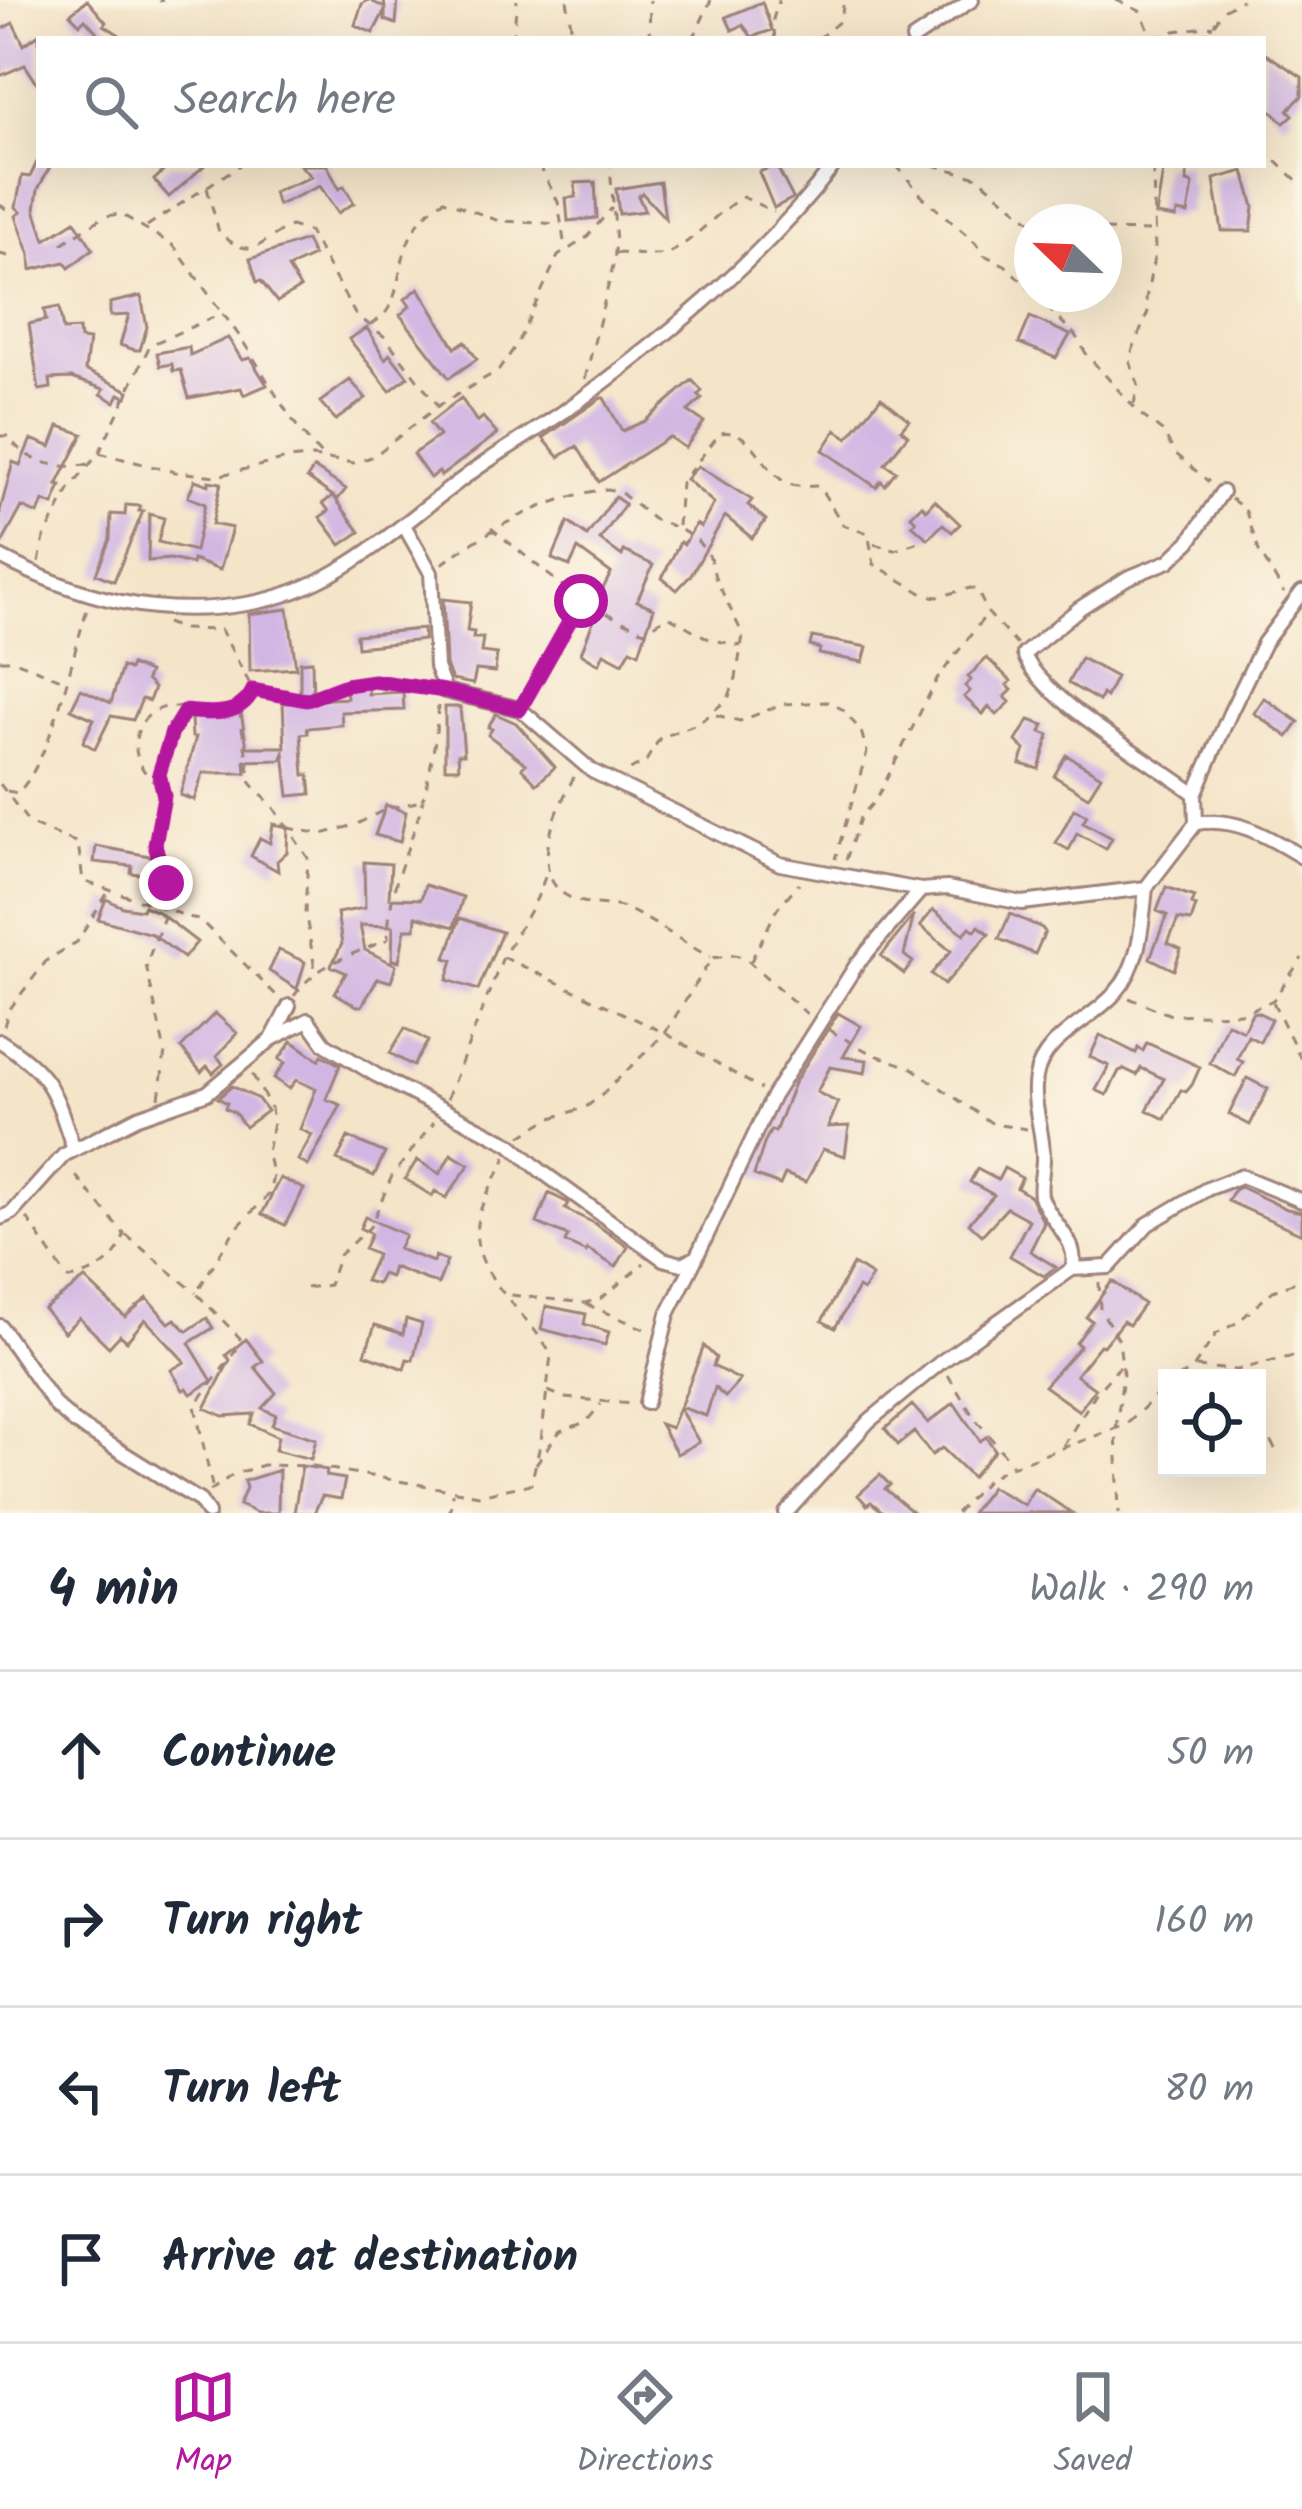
<!DOCTYPE html>
<meta charset="utf-8">
<style>
body{margin:0;font-family:Kalam,sans-serif;background:#f2f2f3;color:#1f2937}
.controls{position:absolute;right:36px;bottom:36px;display:grid;overflow:hidden;border-radius:0px;box-shadow:0 12px 48px #0002}
.controls button{width:108px;height:108px;display:grid;place-items:center;padding:0;border:0;border-bottom:3px solid #e0e1e3;background:#fff;color:#1f2937;font:60px sans-serif}
.compass{position:absolute;left:1014px;top:204px;width:108px;height:108px;border-radius:50%;background:#fff;box-shadow:0 12px 48px #0002;rotate:293deg}
.stop{position:absolute;width:36px;height:36px;margin:-27px;border:9px solid #b5179e;border-radius:50%;background:#fff}
.stop.end{background:#b5179e;border-color:#fff;box-shadow:0 3px 12px #0008}
.list{margin:0;padding:0;list-style:none}
h2{display:flex;justify-content:space-between;align-items:center;height:156px;margin:0;padding:0 48px;font-size:51px}
h2 small{font-size:39px;font-weight:400;color:#747a83}
.list li{display:grid;grid-template-columns:78px 1fr auto;gap:36px;align-items:center;box-sizing:border-box;height:168px;padding:0 48px;border-top:3px solid #e0e1e3}
.list b{display:block;font-size:45px;white-space:nowrap}
.list em{font-size:39px;font-style:normal;color:#747a83}
.icon{flex:none;width:66px;height:66px;fill:none;stroke:currentColor;stroke-width:2;stroke-linecap:round;stroke-linejoin:round}
.map{position:relative;flex:none;width:1302px;height:1513px;overflow:hidden}
.search{position:absolute;background:#fff;box-shadow:0 12px 48px #0002;left:36px;right:36px;top:36px;height:132px;display:flex;align-items:center;gap:30px;box-sizing:border-box;padding:0 42px;border-radius:0px;color:#747a83;font-size:45px}
.sheet{height:828px;background:#fff}
nav{display:flex;justify-content:space-around;align-items:center;box-sizing:border-box;height:168px;border-top:3px solid #e0e1e3;background:#fff;font-size:33px;color:#747a83}
nav a{display:grid;justify-items:center;gap:6px}
nav .on{color:#b5179e}
.map>svg:first-child{display:block}
.building{fill:#d1b6e3}
.lines{fill:none;stroke-linecap:round;stroke-linejoin:round}
.minor-casing{stroke:#9f827a;stroke-width:18}
.path{stroke:#9f827a;stroke-width:3;stroke-dasharray:9 9;stroke-linecap:butt}
.minor{stroke:#fff;stroke-width:12}
.route{stroke:#b5179e;stroke-width:15}
</style>
<div class="map">
<svg width="1302" height="1513" viewBox="0 0 1302 1513">
<rect width="100%" height="100%" fill="#fcf5e5"/>
<filter id="ink" filterUnits="userSpaceOnUse"><feTurbulence type="fractalNoise" baseFrequency=".00833" numOctaves="2"/><feDisplacementMap in="SourceGraphic" scale="24" xChannelSelector="R" yChannelSelector="G"/><feConvolveMatrix kernelMatrix="1 2 1 2 8 2 1 2 1" color-interpolation-filters="sRGB"/></filter>
<filter id="wash" filterUnits="userSpaceOnUse"><feTurbulence type="fractalNoise" baseFrequency=".004" numOctaves="4" result="noise"/><feDisplacementMap in="SourceGraphic" scale="48" xChannelSelector="R" yChannelSelector="G"/><feGaussianBlur stdDeviation="2.7" result="paint"/><feColorMatrix in="noise" values="0 0 0 0 0 0 0 0 0 0 0 0 0 0 0 0 0 1.4 0 .05"/><feComposite in="paint" operator="in"/></filter>
<g filter="url(#wash)">
<rect width="100%" height="100%" fill="#f4e4c8"/>
<g id="blocks">
<path class="building" d="M87,0l19,22 -2,3 22,14h-23l-18,-20 -5,5 -10,-10z
M369,0l16,8 -1,-8h14l-2,24 -11,-4v-10l-12,23 -18,-8 7,-21z
M762,2l10,28 -20,7 -9,-12 -11,5 -6,-13z
M13,23l11,22 15,-11v52l-14,-21 -25,11v-46z
M1263,52l39,25v19l-14,14 5,5 -9,8 -21,-21z
M39,158v7h12l-13,24 -3,20 10,31 30,-19 18,28 -24,19 -4,-6 -34,8 -1,-15 -14,-39 5,-4 -5,-5 6,-31 8,1z
M170,165h35l-36,32 -15,-17z
M300,165h27l12,24 5,-3 10,17 -16,10 -18,-27 -42,19 -5,-13 39,-15z
M776,165l17,33 -19,10 -15,-36z
M1164,165h23v17l6,2 -5,30 -11,-2 -1,6 -20,-3z
M1244,171l10,36 -3,24h-29l-8,-52z
M595,182l2,36 -29,3 -2,-23 10,-1 -1,-14z
M660,182l5,36 -23,-25 -4,3 7,15 -26,3 -3,-25z
M306,240l7,16 -25,12 12,20 -23,14 -16,-21 -4,1 -7,-23z
M419,288l36,60 10,-7 12,18 -28,19 -49,-63 10,-9 -5,-7z
M141,296l6,31 -7,23h-5l-15,-5 9,-30 -19,1v-13z
M59,307l4,23 16,-1 1,10 9,1 -4,30 44,21 -2,6 -8,-3 -4,8 -14,-8 3,-5 -32,-11 -22,1 1,9 -12,2 -10,-66 17,-4 -2,-10z
M1030,317l40,18 -14,23 -37,-15z
M367,328l18,31 5,-5 18,23 -18,14 -41,-52z
M228,338l14,22 8,-2 17,27 -23,10 -3,-7 -52,10 -8,-28 -8,1 -1,-7 -12,2 -3,-13 32,-6 1,8z
M350,380l16,18 -30,22 -16,-18z
M692,380l10,11 -4,4 4,4 -14,12 16,11 -19,26 -16,-11 -70,45 -22,-36 -18,11 -16,-19 58,-40h3l18,33 23,-10z
M881,397l28,23 -8,9 7,6 -23,29 11,7 -11,14 -4,-4 -5,6 -53,-37 13,-20 12,8z
M461,398l16,24 6,-5 14,17 -56,42 -2,-4 -9,6 -17,-24 26,-18 -10,-13z
M59,426l24,8 -26,51 4,1 -8,19 -10,-4 -5,13 -16,-7 -22,40v-36l13,-49 7,3 11,-26 20,8z
M698,466l54,34 -4,5 18,15 -14,18 -27,-22 -34,59 -14,15 -15,-12 18,-36 4,2 12,-20 5,3 13,-24 -28,-24z
M314,468l32,21 -8,10 -3,-1 25,34 -19,13 -21,-28 9,-6 -6,-8 10,-7 -26,-18z
M195,480l14,5v-4l12,2 -9,41 20,4 -12,42 -27,-10 -1,4 -22,-5 -22,2 1,-47 15,4 -6,24 37,9 10,-47 -17,-7z
M615,497l10,7 -25,36 22,16 2,-5 29,14 -16,36 17,7 -15,45 -8,-4 -8,14 -19,-10 -5,11 -18,-11 18,-47 -4,-2 16,-31 -33,-24 -8,17 -18,-7 16,-37 19,14z
M935,500l25,24 -8,8 -9,-8 -15,15 -16,-14 4,-4 -5,-5 11,-11 4,5z
M126,505l14,1 -1,5h4l-29,70 -18,-7 14,-35 1,-25 14,1z
M443,599l28,3 -4,29 7,1 -1,6h10l-2,14 16,2 -2,18 -19,-2 -3,14 -21,-4 -6,-15z
M288,609l8,59 -46,3 -1,-57z
M423,629l1,11 -67,7 -1,-12z
M812,637l55,10 -4,15 -44,-8 1,-5 -10,-3z
M987,658l24,23 -4,4 5,5 -7,7 5,5 -13,13 -8,-8 -6,7 -19,-17 6,-6 -5,-5 6,-6 -3,-3z
M1081,658l35,19 -10,20 -4,-3 -3,7 -31,-18z
M312,661l1,39 34,-2 -1,-10 22,-2v8l35,-2 1,18 -63,2 1,13 -35,3 1,5 -7,1 3,41h5l2,19 -22,2 -5,-43 -3,7 -36,1 1,12h-43l-9,27 -14,-5 16,-58h-4l-1,-19 50,-5 6,34h38l-2,-44 17,-1v-40z
M131,665l18,7 -3,8 8,8 -5,13 -7,-2 -9,21 -22,-4 -16,33 -12,-7 11,-23 -23,-10 10,-20 30,14 11,-36 7,3z
M1264,698l35,24 -11,15 -34,-24z
M445,707h15l4,47h-6l1,14h-14z
M496,714l20,9 39,44 -18,17 -15,-16 4,-4 -38,-29 4,-6 -4,-2z
M1029,720l15,5 -3,7 8,3 -10,34 -19,-5 5,-14 -9,-9z
M1066,755l35,21 -13,21 -34,-21z
M386,805l20,7 -6,30 -25,-7z
M1074,809l13,6 -4,7 29,16 -6,11 -29,-16 -8,17 -13,-7z
M273,824l15,3 -1,25 -10,9 1,10 -27,-15 9,-18 10,5z
M96,846l59,11 -2,12 -5,-1 -1,7 -16,-2 1,-7 -38,-4z
M364,862l27,2 -2,34 32,1 4,-14 38,12 -9,30 -38,-11 -1,13h-10l-6,32 -7,-1 1,-34 -33,-1 5,25 31,15 -5,17 -13,-4 -16,28h-5l-22,-13 11,-20 -15,-7 11,-22 -5,-31 28,-5z
M1166,887l28,10 -3,7 5,2 -5,15 -13,-2 -10,24 13,6 -7,21 -24,-12 17,-43 -10,-4z
M106,899l17,8 19,3 2,-4 14,6 39,30 -13,16 -32,-24 -54,-15z
M933,910l31,24 6,-7 5,4 4,-5 10,8 -45,51 -13,-11 20,-23 -31,-25z
M1010,914l32,14 3,4 -10,22 -36,-15z
M914,915l-10,40 9,7 -9,12 -23,-18z
M460,918l42,14 -24,58 -31,-10 6,-20 -7,-2z
M279,950l26,12 -8,27 -28,-18z
M1257,1012l14,7 -11,23 -12,-6 -11,23 6,3 -8,15 -25,-14 17,-40 16,8 9,-18z
M215,1013l22,20 -20,23 6,8 -10,9 -6,-7 -6,6 -20,-24z
M838,1013l23,13 -18,31 24,3 -2,13 -35,-6 -13,25 21,11 -10,24 21,-1 -4,30 -22,-7 -17,33 -21,-8 -5,11 -26,-10 11,-34 6,-11 4,2 19,-49z
M405,1028l23,13 -15,25 -23,-13z
M1100,1035l36,18 2,-5 5,3 4,-8 53,24 -8,18 -6,7 -5,-2 -16,29 -18,-9 17,-31 -23,-11 -4,7 -13,-6 -5,2 -12,24 -11,-5 13,-24 -19,-9z
M292,1041l27,19 3,-5 18,10 -14,34 15,6 -33,61 -10,-6 14,-25 -12,-6 16,-40 -20,-9 -7,9 -15,-11 11,-15 -6,-4z
M1247,1078l21,11 -18,36 -21,-11z
M232,1086l26,13 9,12 -22,16 -10,-14 -10,-5 2,-5 -9,-5z
M348,1137l37,16 -11,23 -37,-16z
M451,1154l18,11 -23,33 -11,-7 -3,5 -27,-17 12,-19 23,14z
M1004,1168l18,10 -5,10 13,8 14,27 -14,28 26,16 -12,9 -34,-20 19,-36 -22,-12 -25,27 -13,-12 25,-28 -24,-13 7,-13 21,11z
M280,1178l24,11 -19,36 -23,-11z
M1240,1187l47,22 15,3v22l-74,-33 6,-11z
M549,1193l19,10 -3,6 29,14 34,24 -12,20 -29,-18 -1,3 -21,-10 3,-6 -31,-13z
M365,1217l40,18 -7,14 35,13 2,-6 12,5 -9,23 -45,-17 -3,10 -8,-3 -5,10 -12,-3 12,-26 -13,-6 7,-15 -11,-6z
M853,1264l19,12 -9,15 -5,-3 -23,40 -13,-7z
M85,1279l40,38 22,-19 22,25 6,-4 12,12 20,-13 6,10 -24,15 23,38 -21,13 -4,-6 -4,2 -12,-20 14,-8 -40,-43 -18,22 -7,-6 -11,12 -30,-29 -15,14 -20,-23z
M1112,1281l32,23 -15,21 -6,-4 -20,25 -3,-1 -24,30 19,14 -16,22 -35,-25 36,-40 -4,-3 16,-22 -6,-4z
M546,1306l40,8 -2,10 25,8 -4,13 -64,-16z
M406,1319l16,5 -9,36 -6,-1 -3,10 -39,-15 10,-29 28,9z
M246,1339l17,22 -8,6 21,26 -14,15 14,7 -4,10 44,14 -5,20 -36,-9 3,-13 -28,-13 4,-10 -31,2 -18,-8 25,-48 -4,-5z
M704,1346l12,12 -3,8 27,14 -15,17 -10,-9 -9,28 -26,-9z
M954,1403l26,38 6,-4 9,13 -23,27 -30,-29 -10,7 -18,-23 -16,13 -13,-16 27,-24 16,18z
M679,1408l20,34 -22,12 -17,-30 11,4z
M302,1466l25,4 -1,6 19,3 -4,20 -19,-3 -8,17h-20z
M279,1470l-1,43h-21l-18,-8 7,-17 -2,-7z
M880,1475l10,10 -5,4 29,24h-30l-13,-11 -4,3 -9,-10z
M991,1487l33,18 10,-17 38,25h-101z"/>
</g>
</g>
<g filter="url(#ink)">
<use href="#blocks" fill-opacity="0" stroke="#9f827a" stroke-width="3"/>
<g class="lines">
<g class="minor-casing">
<path id="minor" d="M913,39l59,-39
M405,527l26,46 5,94 9,24 75,18 72,62 188,93 141,26 26,-2 75,15 124,-15 50,-65c40,-7 72,14 106,34
M0,557c79,41 157,62 246,47 91,-14 149,-76 219,-127 39,-29 83,-52 122,-82 89,-66 179,-141 247,-230
M1195,794c-41,-32 -156,-96 -171,-140l56,-46 47,-30 42,-17 20,-19 33,-50
M1196,823l-1,-29 35,-81 34,-70 38,-51
M272,1039l17,-33
M0,1041c53,34 55,52 74,109
M0,1218l12,-5 52,-58 74,-38 69,-24 65,-54 36,-19 17,24 51,31 134,69 31,27 122,88 19,5 14,-6 77,-162 84,-132 64,-74
M1072,1269l37,-2 39,-43 59,-35 34,-13 61,25
M0,1326l55,79 19,17 126,79 8,12
M646,1403l22,-89 28,-56
M786,1513l83,-92 72,-59 131,-93c9,-28 -24,-48 -31,-73 -2,-11 2,-26 2,-37 1,-28 -12,-54 -7,-82 6,-39 57,-57 80,-85 25,-28 26,-70 30,-104"/>
</g>
<path class="path" d="M567,0l6,39
M1116,0l24,11 13,28
M159,1l4,-1
M513,39l4,-39
M649,39l1,-39
M693,39l18,-39
M775,39l-2,-20 6,-19
M818,39l23,-19 3,-20
M1157,39l18,-8 38,-5
M1203,39l22,-30 17,-9
M1263,149l39,36
M539,165l19,37 7,46
M896,165l27,32 53,46 8,12 21,10 27,26
M933,165l45,12 54,45
M207,188l12,44c35,33 42,7 72,-6l18,6 46,82 30,23 52,68
M0,205l6,4
M147,226l93,-61
M1104,230l46,1
M62,244l43,-28 16,-2 53,32 48,67
M616,253c16,0 34,4 49,1 19,-3 54,-45 78,-57l31,15
M0,254l8,2
M1034,294l41,41 12,20 53,59 22,17 13,22 34,29
M371,324c44,-21 11,-86 73,-124l55,21 62,3
M585,379l29,-117 2,-20 -6,-77
M1134,404l4,-20 -9,-25 19,-47 -2,-13 9,-46 -2,-84
M0,436h9c13,26 54,35 79,28
M99,453l76,19 42,4 70,-17 25,-2 42,6 20,-7 64,-50 61,-36 18,-26 41,-88 28,-18 26,-30
M1231,499l14,10 14,42 25,42
M678,526l3,-43 39,-50c35,-6 41,39 69,51 11,4 19,2 30,2l24,39 25,8 6,31 51,31 13,2 32,-9 7,2 11,23 29,32
M491,528l90,73 63,30 24,-15 41,23 32,7
M874,544l21,6 29,-10
M39,562l5,-24 25,-48 30,-37 51,-108 64,-28 9,-2 4,4c35,46 56,98 97,139
M442,564c49,-36 104,-67 166,-75l12,3 33,27 25,9 19,12 13,17 5,20 28,58 -7,43 -8,21 -29,24 -39,15 -14,23 -19,11
M166,623l17,6 38,1 32,60 53,10 40,-15 28,-4 57,8
M0,660h12l52,20
M525,698l55,-95
M239,709l12,74 23,25 34,50 -3,53 10,58
M716,715l24,6 43,-17 45,-2 14,7 19,22 6,21 -32,107
M574,777c-20,37 -53,111 9,125 16,4 32,1 46,8 28,13 54,33 81,47
M0,784l30,40 48,19 5,38 118,40 78,77
M159,784c-29,-15 -33,-61 0,-75 18,-7 54,7 74,2 11,-2 16,-10 19,-19
M7,791l11,2c36,-39 53,-135 70,-187
M288,828l34,6 33,-9 31,-16 35,-8
M846,860l14,-42 17,-20 60,-119 49,-64
M503,957l162,76 96,56
M751,961l26,-52 22,-26
M294,996c25,-35 58,-40 94,-57 1,-60 22,-86 35,-140 8,-31 14,-63 15,-95
M1129,998l42,17 73,-2 29,-13 29,-42
M1273,1002l29,59
M4,1026l5,-16 38,-50 30,-18 33,-53
M829,1030l41,23 42,15 81,56 34,5
M159,1098l6,-46 -19,-87 21,-56 -2,-26 -10,-38 9,-49 -5,-22 13,-42 13,-21
M447,1099l56,-142 34,-59 10,-26
M521,1136l25,-16 40,-13 16,-12 63,-62 47,-75 23,-3 10,3 62,56
M27,1218l41,61c23,-2 53,-21 56,-45l-53,-64
M126,1235l70,58
M1099,1282l1,27 19,31 4,35 -7,54 3,84
M306,1288l23,-3 10,-30 31,-28 22,-51 42,-54
M511,1295l74,8 17,-5 42,-35
M586,1304l63,27
M1196,1367l41,3 65,-16
M948,1375l25,41 39,48
M1179,1378l15,-11 22,-33 22,-12 35,-31 29,-12
M1257,1390l4,35 16,27
M548,1391l17,7 68,6
M1063,1446l33,-53 24,-27
M536,1464l24,-33 26,-9 15,-18
M212,1486l-17,-80 44,-60 1,-8 -44,-45 38,-62 35,-37 4,-18 -6,-24 6,-29 -2,-15 -20,-36
M210,1491l22,-16 31,-10 50,1 166,29 52,-11 10,-43 10,-86c-23,-45 -85,-81 -73,-137 6,-23 19,-40 28,-61
M447,1513l5,-9v-11
M956,1513l31,-33 17,-11 122,-44 41,-40"/>
<use href="#minor" class="minor"/>
</g>
</g>
<g class="lines" filter="url(#ink)">
<path class="route" d="M166,883l-11,-38 9,-49 -5,-22 13,-42 13,-21c26,3 56,6 68,-21l53,10 40,-15 28,-4 71,10 75,18 61,-108"/>
</g>
</svg>
<div class="controls">
<button><svg class="icon" aria-label="locate" viewBox="0 0 24 24"><circle cx="12" cy="12" r="6"/><path d="M12 2v4M12 18v4M2 12h4M18 12h4"/></svg></button>
</div>
<svg class="compass" viewBox="-18 -18 36 36"><path d="M0-13l5 13h-10z" fill="#e53935"/><path d="M0 13l5-13h-10z" fill="#747a83"/></svg>
<div class="stop" style="left:581px;top:601px"></div>
<div class="stop end" style="left:166px;top:883px"></div>
<div class="search"><svg class="icon" aria-label="search" viewBox="0 0 24 24"><circle cx="10" cy="10" r="6"/><path d="M15 15l6 6"/></svg>Search here</div>
</div>
<section class="sheet">
<h2>4 min<small>Walk · 290 m</small></h2>
<ul class="list">
<li><svg class="icon" aria-label="ahead" viewBox="0 0 24 24"><path d="M12 20V5M6 11l6-6 6 6"/></svg><div><b>Continue</b></div><em>50 m</em></li>
<li><svg class="icon" aria-label="right" viewBox="0 0 24 24"><path d="M7 20v-9h11M14 6l5 5-5 5"/></svg><div><b>Turn right</b></div><em>160 m</em></li>
<li><svg class="icon" aria-label="left" viewBox="0 0 24 24"><path d="M17 20v-9H6M10 6l-5 5 5 5"/></svg><div><b>Turn left</b></div><em>80 m</em></li>
<li><svg class="icon" aria-label="arrive" viewBox="0 0 24 24"><path d="M6 21V4h12l-3 4 3 4H6"/></svg><div><b>Arrive at destination</b></div></li>
</ul>
</section>
<nav>
<a class="on"><svg class="icon" aria-label="map" viewBox="0 0 24 24"><path d="M3 6l6-2 6 2 6-2v14l-6 2-6-2-6 2zM9 4v14M15 6v14"/></svg>Map</a>
<a><svg class="icon" aria-label="directions" viewBox="0 0 24 24"><path d="M12 3l9 9-9 9-9-9zM9 14v-3h6M13 9l2 2-2 2"/></svg>Directions</a>
<a><svg class="icon" aria-label="saved" viewBox="0 0 24 24"><path d="M7 4h10v16l-5-4-5 4z"/></svg>Saved</a>
</nav>
